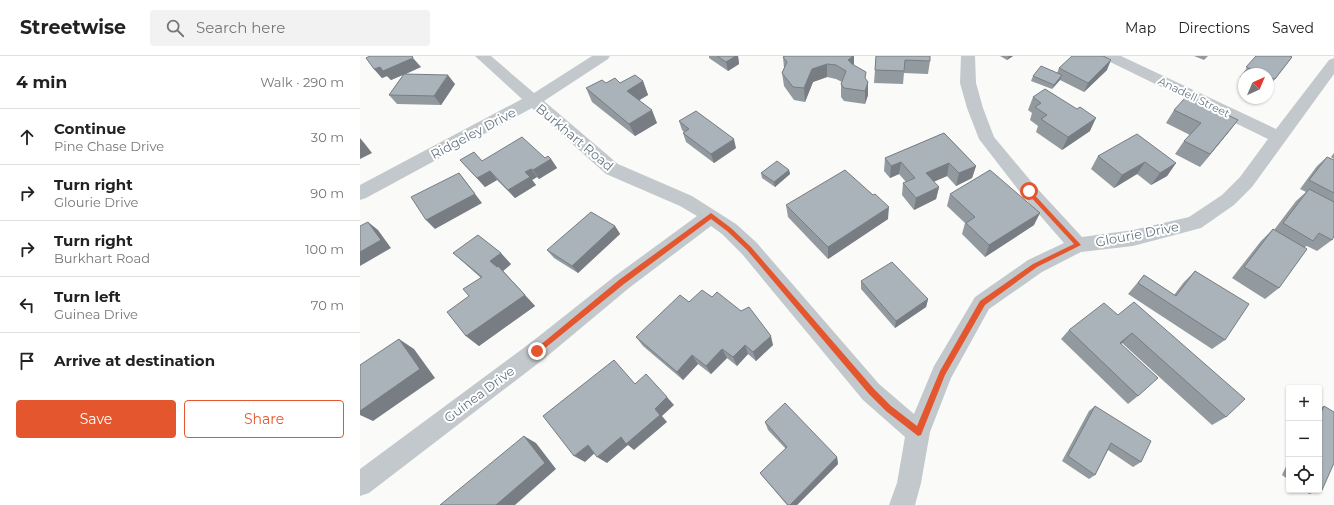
<!DOCTYPE html>
<meta charset="utf-8">
<style>
body{margin:0;font-family:Montserrat,sans-serif;background:#f2f2f2;color:#222}
.controls{position:absolute;right:12px;bottom:12px;display:grid;overflow:hidden;border-radius:4px;box-shadow:0 1px 3px #0004}
.controls button{width:36px;height:36px;display:grid;place-items:center;padding:0;border:0;border-bottom:1px solid #e0e0e0;background:#fff;color:#222;font:20px sans-serif}
.compass{position:absolute;left:878px;top:12px;width:36px;height:36px;border-radius:50%;background:#fff;box-shadow:0 1px 3px #0004;rotate:44deg}
.stop{position:absolute;width:12px;height:12px;margin:-9px;border:3px solid #e4572e;border-radius:50%;background:#fff}
.stop.end{background:#e4572e;border-color:#fff;box-shadow:0 1px 4px #0008}
.list{margin:0;padding:0;list-style:none}
h2{display:flex;justify-content:space-between;align-items:center;height:52px;margin:0;padding:0 16px;font-size:17px}
h2 small{font-size:13px;font-weight:400;color:#767676}
.list li{display:grid;grid-template-columns:26px 1fr auto;gap:12px;align-items:center;box-sizing:border-box;height:56px;padding:0 16px;border-top:1px solid #e0e0e0}
.list b{display:block;font-size:15px;white-space:nowrap}
.list p{margin:0;font-size:13px;white-space:nowrap;color:#767676}
.list em{font-size:13px;font-style:normal;color:#767676}
.actions{display:flex;gap:8px;padding:12px 16px}
.actions a{flex:1;padding:9px 0;border:1px solid #e4572e;border-radius:4px;text-align:center;font-size:14px;color:#e4572e}
.actions .main{background:#e4572e;color:#fff}
.icon{flex:none;width:22px;height:22px;fill:none;stroke:currentColor;stroke-width:2;stroke-linecap:round;stroke-linejoin:round}
.map{position:relative;flex:none;width:974px;height:449px;overflow:hidden}
header{display:flex;align-items:center;gap:24px;box-sizing:border-box;height:56px;padding:0 20px;background:#fff;border-bottom:1px solid #e0e0e0}
header strong{font-size:19px}
nav{display:flex;gap:22px;margin-inline-start:auto;font-size:14px}
.search{width:280px;height:36px;background:#f2f2f2;display:flex;align-items:center;gap:10px;box-sizing:border-box;padding:0 14px;border-radius:4px;color:#767676;font-size:15px}
main{display:flex}
aside{flex:1;background:#fff}
.map>svg:first-child{display:block}
.lines{fill:none;stroke-linecap:round;stroke-linejoin:round}
.minor{fill:#c3c8cc;fill-rule:evenodd}
.wall{fill:#929a9f}
.shaded-wall{fill:#777d82}
.building{fill:#aab3b9;stroke:#777d82}
.route{fill:#e4572e}
.labels{text-anchor:middle;dominant-baseline:central;stroke-width:4;stroke-linejoin:round;paint-order:stroke}
.far-street-label{font-size:11px;fill:#657683;stroke:#fff}
.street-label{font-size:13px;fill:#657683;stroke:#fff}
</style>
<header>
<strong>Streetwise</strong>
<div class="search"><svg class="icon" aria-label="search" viewBox="0 0 24 24"><circle cx="10" cy="10" r="6"/><path d="M15 15l6 6"/></svg>Search here</div>
<nav><a>Map</a><a>Directions</a><a>Saved</a></nav>
</header>
<main>
<aside>
<h2>4 min<small>Walk · 290 m</small></h2>
<ul class="list">
<li><svg class="icon" aria-label="ahead" viewBox="0 0 24 24"><path d="M12 20V5M6 11l6-6 6 6"/></svg><div><b>Continue</b><p>Pine Chase Drive</p></div><em>30 m</em></li>
<li><svg class="icon" aria-label="right" viewBox="0 0 24 24"><path d="M7 20v-9h11M14 6l5 5-5 5"/></svg><div><b>Turn right</b><p>Glourie Drive</p></div><em>90 m</em></li>
<li><svg class="icon" aria-label="right" viewBox="0 0 24 24"><path d="M7 20v-9h11M14 6l5 5-5 5"/></svg><div><b>Turn right</b><p>Burkhart Road</p></div><em>100 m</em></li>
<li><svg class="icon" aria-label="left" viewBox="0 0 24 24"><path d="M17 20v-9H6M10 6l-5 5 5 5"/></svg><div><b>Turn left</b><p>Guinea Drive</p></div><em>70 m</em></li>
<li><svg class="icon" aria-label="arrive" viewBox="0 0 24 24"><path d="M6 21V4h12l-3 4 3 4H6"/></svg><div><b>Arrive at destination</b></div></li>
</ul>
<div class="actions"><a class="main">Save</a><a>Share</a></div>
</aside>
<div class="map">
<svg width="974" height="449" viewBox="0 0 974 449">
<rect width="100%" height="100%" fill="#fafaf8"/>
<g class="lines">
<path class="minor" d="M115,0h16l43,37 58,-37h18l-2,3 -64,42 74,63 74,32 44,28 20,18 123,142 35,30 20,-48 41,-69 53,-37 36,-17 -41,-47 -44,-57 -12,-31 -7,-25 1,-27h14l1,27 7,25 11,29 41,49 47,51 51,-7 56,-13 33,-22 18,-18 28,-38 -164,-80 -2,-3h19l155,73 53,-69 5,-2v16l-82,113 -18,18 -33,23 -68,18 -52,6 -39,20 -53,37 -38,69 -21,54 -9,51 -6,22h-26l8,-22 8,-46 -42,-37 -121,-146 -20,-20 -11,-8 -82,62 -84,70 -176,135 -9,3v-27l169,-125 86,-68 82,-60 -17,-10 -74,-32 -74,-66 -166,90 -6,2v-15l162,-86z"/>
</g>
<path class="wall" d="M349,0h29l1,8 -11,7 -19,-13z
M425,0h69v10l14,16v13l-3,9 -21,-3 -3,-4v-13l1,-2 -6,-3 -9,-2 -14,5 -8,20 -11,-2 -10,-14 -2,-13 2,-5 -1,-11z
M516,0l54,5 -2,13 -24,-1 -1,11 -29,-1z
M640,0h13l-6,4z
M834,0h14l-4,4z
M896,0h36l-1,1h1l-24,31v-14h-24v5l-4,-2z
M61,11l-15,7 49,10 -14,21 -44,-1 -8,-9 14,-20 -12,5 -4,-4 -5,2 -8,-9z
M699,12l48,2 -23,22 -24,-12 -8,9 -21,-8 2,-5 24,-3z
M283,25l5,14 -9,5 18,23 -22,13 -43,-34 -6,-14 20,-5z
M673,41l57,34 -28,19 -26,-18 2,-6 -8,-6 2,-7 -4,-3z
M835,47l43,17 -38,47 -25,-13 9,-13 6,-6 -24,-12 8,-13z
M319,65l57,27 -22,15 -28,-21 -3,-9 1,-1 -2,-2z
M584,77l32,33 -4,12 -16,8 -9,-10 -14,6 6,5 -3,12 -22,11 -12,-15 1,-12 3,-1 -7,-8 -9,4 -6,-7 1,-13z
M974,97v6l-3,-2z
M738,100l78,7 -9,13 -16,9 -14,-11 -23,14 -23,-19z
M967,101l7,3v76l-2,4 -15,11 -10,-5 -2,1 -26,41 -14,11 -33,-21 29,-37 12,-12 1,1 22,-29 10,-9 -6,-3 17,-23z
M185,102l6,1 6,9 -18,11 -2,-2 -5,3 4,5 -21,13 -18,-18 -12,7 -25,-27 22,1z
M429,114l1,4 -15,13 -13,-9 -1,-5z
M590,138l84,31 -49,32 -23,-23 3,-11 -18,-17z
M513,139l15,24 -60,40 -40,-42 -2,-12z
M255,170l5,8 -42,39 -24,-15 -7,-8z
M93,197l58,11 -8,7 32,35 -56,40 -13,-10 3,-40 12,-18z
M835,215l30,69 -13,9 -84,-55 16,-19 30,20 10,-13z
M501,225l67,18 -2,8 -31,21 -34,-39z
M329,246l84,43 -17,16 -8,-7 -11,12 -10,-8 -16,16 -13,-10 -15,16 -40,-34 -7,-9z
M758,259l108,102 -14,8 -90,-82 -1,1 17,52 -10,8 -67,-65 8,-9z
M735,350l46,56 -8,5 -25,-17 -13,25 -6,4 -27,-18 27,-50z
M964,350l-2,84 -13,4 -5,-4h15v-82z
M405,366l72,35 1,7 -41,41h-10l-23,-27 -4,-5 26,-24 -18,-19z
M929,404v20l-7,-5z"/>
<path class="shaded-wall" d="M371,0h7l1,8 -11,7 -2,-9z
M493,0h1v13l-6,-9z
M649,0h4l-6,4z
M53,2l8,9 -30,13 -4,-4 -5,2 -8,-9 6,-2z
M751,4l-4,10 -23,22 4,-9z
M467,8v13l-14,5 -8,20 -1,-14 8,-19z
M88,19l7,9 -14,21 -7,-9z
M702,19l-2,5 -8,9 2,-4z
M283,25l5,14 -15,9 -6,-13z
M508,26v13l-3,9v-13z
M292,54l5,13 -22,13 -6,-12z
M736,62l-6,13 -28,19 6,-13z
M878,64l-10,13 -28,34 10,-13z
M0,82l5,6 7,9 -12,6z
M374,83l2,9 -22,15 -3,-9z
M191,103l6,9 -18,11 -6,-9z
M541,106l-2,12 -9,4 1,-12z
M785,106l-8,12 -23,14 8,-13z
M589,107l-2,13 -23,10 2,-13z
M816,107l-9,13 -16,9 9,-12z
M616,110l-4,12 -16,8 3,-13z
M171,113l6,8 -5,3 4,5 -21,13 -7,-8 17,-18z
M429,114l1,4 -15,13 -1,-5z
M130,115l7,9 -12,7 -8,-9z
M99,117l7,9 16,21 -47,26 -9,-9z
M579,131l-3,12 -22,11 2,-12z
M529,151l-1,12 -60,40v-12z
M680,157l-6,12 -49,32 4,-12z
M8,166l10,8 13,18 -31,18v-14z
M255,170l5,8 -42,39 -6,-7z
M141,197l10,11 -8,7 32,35 -56,40 -13,-10 24,-75z
M568,243l-2,8 -31,21 1,-7z
M772,277l-10,10 -12,9 10,-9z
M411,280l2,9 -17,16 -3,-9z
M39,283l15,10 21,29 -62,43 -13,-6v-4z
M385,289l3,9 -11,12 -4,-9z
M362,293l5,9 -16,16 -5,-8z
M332,299l6,9 -15,16 -6,-8z
M307,341l7,8 -12,11 5,6 -33,28 -6,-5 -21,18 -10,-6z
M164,380l12,7 20,26 -41,36h-19z
M228,389l9,6 -12,11 -11,-6z
M477,401l1,7 -41,41h-7z"/>
<path class="building" d="M10,0h42l1,2 -30,13 -3,-4 -6,2 -8,-11z
M357,0h19l-10,6z
M425,0h68l-5,4 4,4 14,8 -1,6 3,4 -3,9 -21,-3 -3,-4 5,-13 -10,-6 -9,-1 -15,5 -8,19 -11,-1 -11,-14 5,-11 -4,-5z
M516,0h54v5l-25,-1 -1,11 -29,-1z
M712,0h31l8,4 -23,23 -29,-15z
M896,0h34l2,1 -17,22 -7,-2v-3h-6l-16,-7z
M681,10l21,9 -8,10 -21,-9z
M44,18l44,1 -14,21 -45,-1z
M275,19l8,6 -16,10 25,19 -23,14 -43,-36 16,-8 4,3 9,-5 5,5z
M685,33l32,20 3,-2 16,11 -28,19 -27,-18 6,-4 -12,-8 6,-4 -8,-6z
M825,42l10,5 2,-3 41,20 -28,34 -26,-13 17,-18 -27,-13z
M336,55l38,28 -23,15 -28,-21 6,-4 -10,-8z
M584,77l32,33 -17,7 -10,-10 -23,10 13,14 -23,11 -13,-15 12,-5 -14,-16 -10,4 -6,-8z
M777,78l39,29 -16,10 -15,-11 -23,13 -24,-19z
M162,81l23,21 3,-2 3,3 -18,11 -2,-1 -6,3 5,5 -22,13 -18,-19 -13,7 -17,-18 14,-8 8,9z
M967,101l7,3v33l-25,-13z
M417,105l12,9 -15,12 -13,-9z
M485,114l28,25 2,-1 14,13 -61,40 -42,-42z
M630,114l50,43 -51,32 -23,-22 9,-6 -25,-23z
M99,117l16,21 -49,26 -15,-23z
M949,133l25,13v34l-2,4 -13,-7 -6,8 -30,-18z
M231,156l24,14 -43,40 -25,-16z
M8,166l13,18 -21,12v-26z
M913,173l34,20 -28,39 -35,-21z
M118,179l23,18 -11,8 7,6 1,-1 27,29 -59,41 -19,-24 22,-16 -6,-7 19,-12 -29,-24z
M532,206l36,37 -32,22 -35,-40z
M835,215l54,33 -24,36 -87,-57 6,-8 32,21z
M342,234l10,7 5,-5 24,19 8,-4 22,29 -18,16 -8,-7 -12,12 -11,-8 -16,17 -14,-11 -15,17 -41,-35 44,-42 9,7z
M774,246l111,97 -19,18 -94,-84 -12,10 38,35 -20,18 -69,-66 35,-27 14,12z
M39,283l21,30 -60,42v-46z
M254,304l21,24 11,-10 21,23 -12,12 5,6 -34,29 -5,-7 -24,20 -9,-12 -14,11 -31,-40z
M425,347l52,54 -47,48h-2l-28,-32 27,-26 -22,-25z
M735,350l56,35 -10,21 -30,-19 -16,32 -27,-19z
M964,350l10,6v51l-12,27 -3,-2v-71z
M164,380l21,27 -49,42h-56z"/>
<path class="route" d="M669,133l52,56 -44,22 -52,38 -40,70 -24,60 -3,1 -32,-25 -17,-17 -122,-144 -20,-19 -16,-12 -87,65 -85,69 -2,1 -4,-3 86,-71 92,-67 20,15 20,19 123,142 17,17 26,20 23,-55 40,-70 53,-37 41,-20 -47,-51 -1,-2z"/>
<g class="labels">
<g class="far-street-label">
<text transform="translate(834 41) rotate(26)">Anadell Street</text>
</g>
<g class="street-label">
<text transform="translate(113 77) rotate(-28)">Ridgeley Drive</text>
<text transform="translate(215 81) rotate(40)">Burkhart Road</text>
<text transform="translate(777 178) rotate(-11)">Glourie Drive</text>
<text transform="translate(119 338) rotate(-37)">Guinea Drive</text>
</g>
</g>
</svg>
<div class="controls">
<button>+</button>
<button>−</button>
<button><svg class="icon" aria-label="locate" viewBox="0 0 24 24"><circle cx="12" cy="12" r="6"/><path d="M12 2v4M12 18v4M2 12h4M18 12h4"/></svg></button>
</div>
<svg class="compass" viewBox="-18 -18 36 36"><path d="M0-13l5 13h-10z" fill="#e53935"/><path d="M0 13l5-13h-10z" fill="#767676"/></svg>
<div class="stop" style="left:669px;top:135px"></div>
<div class="stop end" style="left:177px;top:295px"></div>
</div>
</main>
